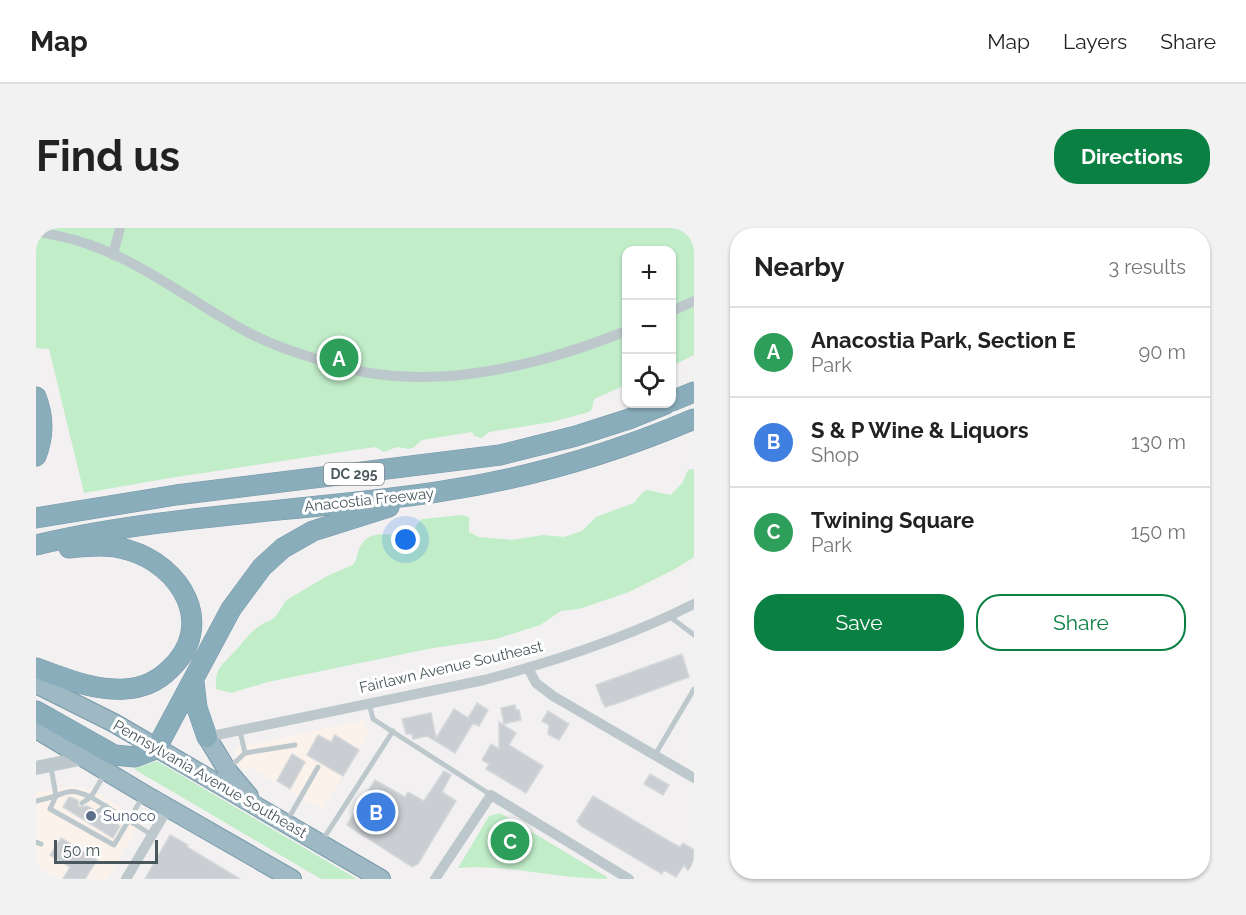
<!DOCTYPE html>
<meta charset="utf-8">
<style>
body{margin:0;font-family:Raleway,sans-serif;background:#f2f2f2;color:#222}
.controls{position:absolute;right:18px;top:18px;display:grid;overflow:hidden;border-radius:12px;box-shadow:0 2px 4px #0004}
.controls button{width:54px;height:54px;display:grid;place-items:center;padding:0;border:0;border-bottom:2px solid #e0e0e0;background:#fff;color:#222;font:30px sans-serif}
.scale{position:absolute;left:18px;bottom:15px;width:104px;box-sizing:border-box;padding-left:6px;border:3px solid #49585d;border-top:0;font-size:16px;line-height:21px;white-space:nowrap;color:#49585d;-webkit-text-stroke:4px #fff;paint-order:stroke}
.you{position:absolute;left:370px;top:312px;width:21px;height:21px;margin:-15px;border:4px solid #fff;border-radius:50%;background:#1a73e8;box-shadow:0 0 0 9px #1a73e833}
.badge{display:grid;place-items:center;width:39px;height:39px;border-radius:50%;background:#0b8043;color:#fff;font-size:20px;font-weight:700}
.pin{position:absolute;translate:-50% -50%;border:3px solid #fff;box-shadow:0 2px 6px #0006}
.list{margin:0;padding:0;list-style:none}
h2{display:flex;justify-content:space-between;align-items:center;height:78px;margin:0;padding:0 24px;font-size:26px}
h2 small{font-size:20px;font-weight:400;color:#767676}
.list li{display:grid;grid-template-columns:39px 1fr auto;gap:18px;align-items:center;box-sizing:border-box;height:90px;padding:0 24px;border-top:2px solid #e0e0e0}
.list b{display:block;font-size:22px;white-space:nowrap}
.list p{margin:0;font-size:20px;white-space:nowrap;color:#767676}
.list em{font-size:20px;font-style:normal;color:#767676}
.actions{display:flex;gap:12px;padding:18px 24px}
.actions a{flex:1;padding:14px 0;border:2px solid #0b8043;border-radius:24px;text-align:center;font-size:21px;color:#0b8043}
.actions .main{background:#0b8043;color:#fff}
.icon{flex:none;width:33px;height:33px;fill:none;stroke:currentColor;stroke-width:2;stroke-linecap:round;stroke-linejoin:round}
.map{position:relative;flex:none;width:658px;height:651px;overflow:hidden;border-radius:24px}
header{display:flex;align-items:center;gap:36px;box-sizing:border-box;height:84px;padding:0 30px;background:#fff;border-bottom:2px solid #e0e0e0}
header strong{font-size:28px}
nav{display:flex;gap:33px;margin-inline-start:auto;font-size:21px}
.intro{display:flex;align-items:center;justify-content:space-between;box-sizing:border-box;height:144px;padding:0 36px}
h1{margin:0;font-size:42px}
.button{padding:15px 27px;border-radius:24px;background:#0b8043;color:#fff;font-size:21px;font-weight:700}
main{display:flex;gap:36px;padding:0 36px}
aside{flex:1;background:#fff;border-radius:24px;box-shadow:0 2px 4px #0004}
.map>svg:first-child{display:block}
.commercial{fill:#fbf3eb}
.green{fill:#c1edc9}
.building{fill:#caced2;stroke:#d5d8db;stroke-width:1.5}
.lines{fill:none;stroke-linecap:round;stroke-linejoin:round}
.trunk-casing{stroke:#7698a8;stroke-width:20}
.motorway-casing{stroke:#7698a8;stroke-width:21}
.service{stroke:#bdc8cc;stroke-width:5}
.minor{stroke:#bdc8cc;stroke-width:10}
.tertiary{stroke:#bdc8cc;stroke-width:14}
.trunk{stroke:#9eb9c4;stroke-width:18}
.motorway{stroke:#8aadbc;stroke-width:20}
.service-dot{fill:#5c6f8a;stroke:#fff;stroke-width:2}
.labels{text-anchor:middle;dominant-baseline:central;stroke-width:6;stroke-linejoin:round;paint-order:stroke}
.shield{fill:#fff;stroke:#808a8e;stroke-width:1.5}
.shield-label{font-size:14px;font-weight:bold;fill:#49585d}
.street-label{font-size:15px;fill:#49585d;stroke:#fff}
.service-label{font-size:15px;fill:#4e5e75;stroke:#fff;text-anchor:start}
</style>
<header>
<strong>Map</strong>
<nav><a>Map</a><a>Layers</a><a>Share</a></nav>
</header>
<div class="intro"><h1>Find us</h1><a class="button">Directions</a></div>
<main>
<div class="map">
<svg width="658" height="651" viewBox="0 0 658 651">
<rect width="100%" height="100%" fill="#f2f0f1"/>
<path class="commercial" d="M327,492l3,7 4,4 -48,79 -71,-42 -7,2 -11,-11 3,-5v-6z
M31,558l24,3 51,31 -35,59h-20l-18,-10 -6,10h-6l-21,-13v-73z"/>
<path class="green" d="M0,0h658v127l-22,11v-116h-46v135l-32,14 -2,10 -3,3 -37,10 -63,10 -7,6 -8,-2 -2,-4 -50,8 -9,8 -5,1 -11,-2 -13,5 -9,-5 -205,31 -86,15 -35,-144 -13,-1z
M658,241v88l-19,12 -46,23 -50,17 -18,2 -21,14 -44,14 -63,9 -165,34 -37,11 -15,-4c-1,-21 5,-23 18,-37 9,-9 15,-20 27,-27 4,-3 9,-4 13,-7 6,-5 7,-13 14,-19l41,-24 24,-10c4,-5 4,-12 7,-18 11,-21 33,-8 49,-14 7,-2 7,-10 13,-14l39,-4 8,2v15l10,5 33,3 31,-5 21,2 18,-6 14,-14 38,-14 9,-11 4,-2 24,5 11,-12 6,-13z
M121,533l200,118h-36l-187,-110z
M464,585l107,64v2c-50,0 -99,-15 -149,-11l31,-52z"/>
<path class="building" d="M646,426l7,23 -68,25 -16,5 -1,-3h-1l-7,-19z
M441,475l11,7 -9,16 -6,-3 -18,30 -28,-17 -14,3 -1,-5h-6l-4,-15 29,-6 5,25 18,-29 14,9z
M479,477l1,5h3l2,10 -17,4 -3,-16z
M512,483l21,13 -10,16 -11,-6 1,-9 -7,-4z
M463,494l17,11 -7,12 34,21 -17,27 -40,-24 3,-5 -7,-4 9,-16 8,5z
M282,507l13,7 4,-7 24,15 -16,26 -36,-21z
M256,526l13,8 -15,27 -13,-8z
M408,543l7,4 -9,17 14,9 -38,63 -6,3 -65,-42 28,-45 30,17 3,-5 16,9z
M614,546l19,11 -6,10 -19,-11z
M557,568l74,44 13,7 3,-4 11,7v29l-10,-14 -8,12 -12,-7 -2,4 -81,-48 -4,-5z
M33,569l9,3 1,7 8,-1 6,3 1,7 8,-1 5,3 2,6 6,-1 5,3 -7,12 -50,-31z
M134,607l18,10 -1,2 53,32h-95z
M25,610l36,22 -12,19h-22l7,-12 -20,-12z"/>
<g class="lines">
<g class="trunk-casing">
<path id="trunk" d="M0,456l78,39 267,156
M0,501l108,65 148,85
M171,509l20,33 22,26"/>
</g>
<g class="motorway-casing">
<path id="motorway" d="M0,169c8,20 8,39 0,59
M636,173l22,-9
M0,290l140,-23 324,-40 76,-19 53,-17 37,-15
M0,317c131,-31 267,-33 401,-53 88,-13 175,-38 257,-73
M0,440c29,10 57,23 89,21 17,-1 33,-8 45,-20 47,-44 11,-104 -42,-119 -18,-6 -40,-4 -59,-2
M158,454l3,26 10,29
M0,483l78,44 21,2 21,-8 75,-140 31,-42 21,-19 30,-17 76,-24"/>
</g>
<path class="service" d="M633,388l25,19
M333,475l4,16 118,76
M204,503l5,22
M619,527l39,-66
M193,540l16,-15 50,-8
M68,547l-13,22 61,38
M55,569c-16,-6 -19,-8 -35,-1l-6,13 64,36 28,-47
M0,573l20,-5 -5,-29
M46,575l9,-6
M61,584l9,-6
M75,592l8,-6
M251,593l31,-54
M286,613l71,-110
M0,614l5,2
M0,647l7,4"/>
<path class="minor" d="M0,3c19,4 39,8 57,15 53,19 98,55 147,82 21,12 44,21 67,28 19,6 38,12 57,16 87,16 182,-9 262,-41
M77,27l7,-27
M636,83l22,-10
M492,440l8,15 17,13 141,82
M171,509l277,-57c72,-19 143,-42 210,-76
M90,651l42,-71
M399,651l56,-84 138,84"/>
<path class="tertiary" d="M0,540l48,-10"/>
<use href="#trunk" class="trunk"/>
<use href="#motorway" class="motorway"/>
</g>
<circle class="service-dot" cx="55" cy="588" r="6"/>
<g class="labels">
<rect class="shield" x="288" y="235" width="60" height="22" rx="4.5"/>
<g class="shield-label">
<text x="318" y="246">DC 295</text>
</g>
<g class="street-label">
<text transform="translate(333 272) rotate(-6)">Anacostia Freeway</text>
<text transform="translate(415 439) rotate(-13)">Fairlawn Avenue Southeast</text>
<text transform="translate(174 551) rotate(30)">Pennsylvania Avenue Southeast</text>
</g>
<g class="service-label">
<text x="67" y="588">Sunoco</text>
</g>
</g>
</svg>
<div class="controls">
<button>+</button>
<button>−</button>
<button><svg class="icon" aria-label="locate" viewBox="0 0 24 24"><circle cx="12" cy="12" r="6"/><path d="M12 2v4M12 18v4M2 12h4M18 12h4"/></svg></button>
</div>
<div class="scale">50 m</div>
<div class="you"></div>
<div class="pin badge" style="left:303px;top:130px;background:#2e9e5b">A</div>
<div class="pin badge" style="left:340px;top:584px;background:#3f7fe0">B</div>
<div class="pin badge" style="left:474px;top:613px;background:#2e9e5b">C</div>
</div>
<aside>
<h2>Nearby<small>3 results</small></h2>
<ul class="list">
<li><span class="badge" style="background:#2e9e5b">A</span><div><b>Anacostia Park, Section E</b><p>Park</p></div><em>90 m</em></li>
<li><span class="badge" style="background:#3f7fe0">B</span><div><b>S &amp; P Wine &amp; Liquors</b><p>Shop</p></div><em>130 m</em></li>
<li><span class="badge" style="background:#2e9e5b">C</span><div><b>Twining Square</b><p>Park</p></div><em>150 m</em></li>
</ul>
<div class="actions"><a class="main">Save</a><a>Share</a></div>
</aside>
</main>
